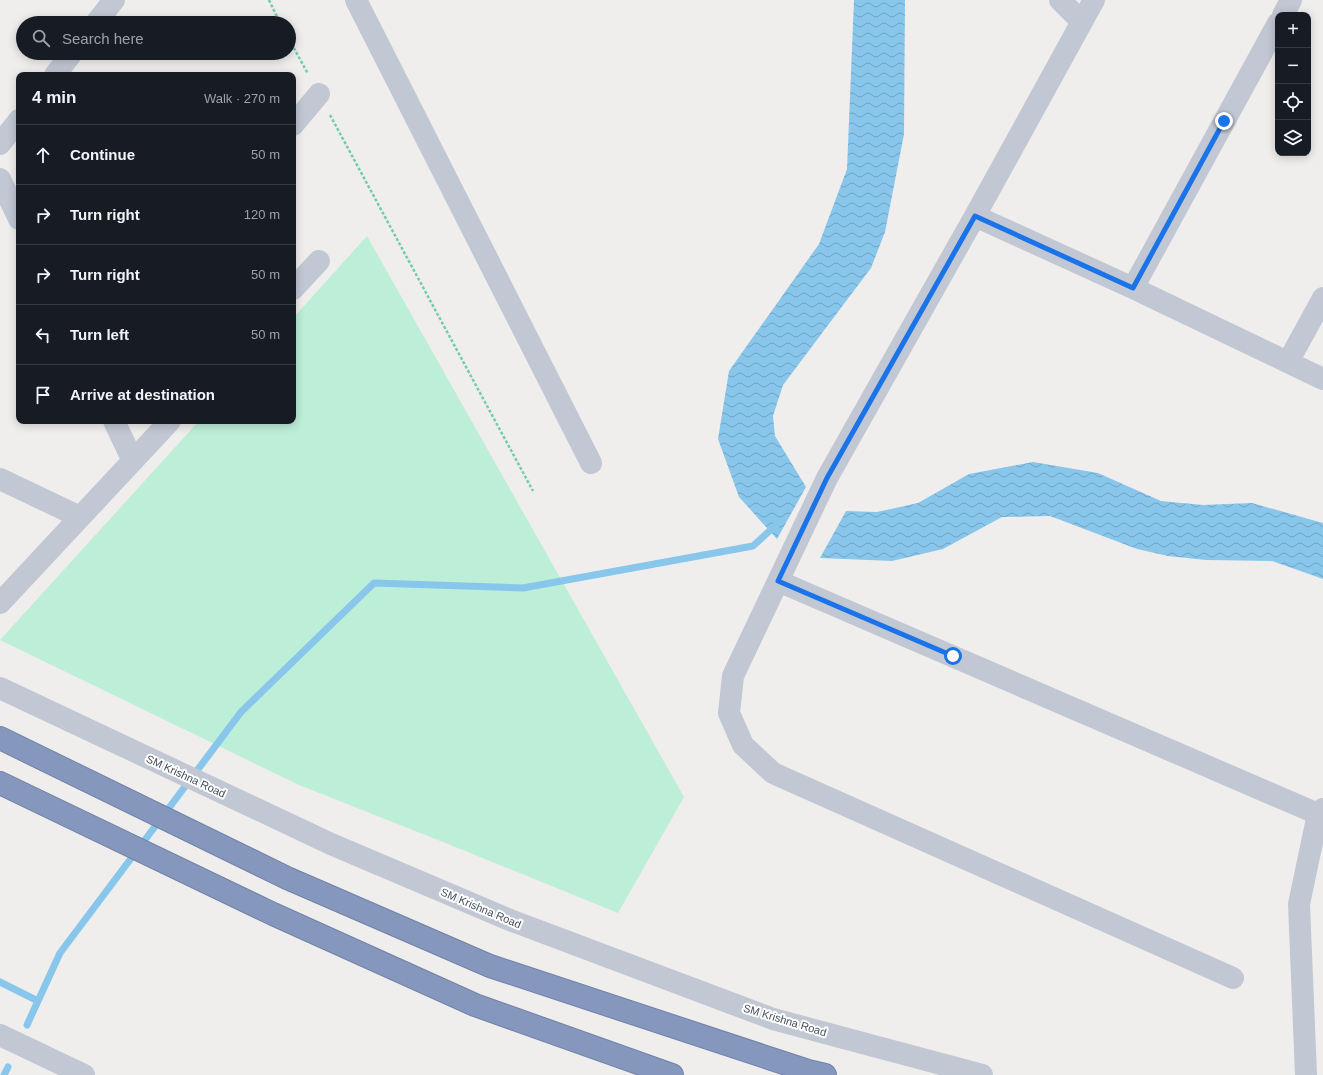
<!DOCTYPE html>
<meta charset="utf-8">
<style>
body{margin:0;font-family:Helvetica,sans-serif;background:#242831;color:#f1f3f6}
.controls{position:absolute;right:12px;top:12px;display:grid;overflow:hidden;border-radius:8px;box-shadow:0 2px 10px #0003}
.controls button{width:36px;height:36px;display:grid;place-items:center;padding:0;border:0;border-bottom:1px solid #363941;background:#171b24;color:#f1f3f6;font:20px sans-serif}
.stop{position:absolute;width:12px;height:12px;margin:-9px;border:3px solid #1a73e8;border-radius:50%;background:#fff}
.stop.end{background:#1a73e8;border-color:#fff;box-shadow:0 1px 4px #0008}
.list{margin:0;padding:0;list-style:none}
h2{display:flex;justify-content:space-between;align-items:center;height:52px;margin:0;padding:0 16px;font-size:17px}
h2 small{font-size:13px;font-weight:400;color:#9ea1a6}
.list li{display:grid;grid-template-columns:26px 1fr auto;gap:12px;align-items:center;box-sizing:border-box;height:60px;padding:0 16px;border-top:1px solid #363941}
.list b{display:block;font-size:15px;white-space:nowrap}
.list em{font-size:13px;font-style:normal;color:#9ea1a6}
.icon{flex:none;width:22px;height:22px;fill:none;stroke:currentColor;stroke-width:2;stroke-linecap:round;stroke-linejoin:round}
.map{position:relative;flex:none;width:1323px;height:1075px;overflow:hidden}
.search{position:absolute;background:#171b24;box-shadow:0 2px 10px #0003;left:16px;top:16px;width:280px;height:44px;display:flex;align-items:center;gap:10px;box-sizing:border-box;padding:0 14px;border-radius:22px;color:#9ea1a6;font-size:15px}
.panel{position:absolute;background:#171b24;box-shadow:0 2px 10px #0003;left:16px;top:72px;width:280px;height:352px;border-radius:8px}
.map>svg:first-child{display:block}
.green{fill:#bceed8}
.water{fill:url(#water-waves)}
.lines{fill:none;stroke-linecap:round;stroke-linejoin:round}
.stream{stroke:#89c6eb;stroke-width:7}
.highway-casing{stroke:#7182a8;stroke-width:24}
.path{stroke:#74ccaf;stroke-width:2.5;stroke-dasharray:3 2;stroke-linecap:butt}
.minor{stroke:#c1c7d3;stroke-width:22}
.highway{stroke:#8597bc;stroke-width:22}
.route{stroke:#1a73e8;stroke-width:5}
.labels{text-anchor:middle;dominant-baseline:central;stroke-width:4;stroke-linejoin:round;paint-order:stroke}
.street-label{font-size:11px;fill:#464d5b;stroke:#fff}
</style>
<div class="map">
<svg width="1323" height="1075" viewBox="0 0 1323 1075">
<defs>
<pattern id="water-waves" width="16" height="10" patternUnits="userSpaceOnUse"><rect width="16" height="10" fill="#89c6eb"/><path d="M0 5q4-4 8 0t8 0" fill="none" stroke="#72a3c1"/></pattern>
</defs>
<rect width="100%" height="100%" fill="#f0eeed"/>
<path class="green" d="M367,236l317,561 -66,116 -170,-69 -149,-59 -299,-145 199,-219h94v-103z"/>
<path class="water" d="M854,0h51l-1,134 -19,98 -14,36 -88,117 -10,31 2,20 31,51 -29,52 -38,-42 -21,-58 11,-68 90,-127 28,-75z
M1033,462l65,11 63,28 42,4 49,-2 71,20v56l-51,-18 -66,-1 -38,-4 -31,-7 -87,-33 -48,1 -59,32 -51,12 -72,-3 26,-47 31,1 41,-9 51,-29z"/>
<g class="lines">
<path class="stream" d="M0,982l38,19
M27,1025l33,-72 181,-241 133,-129 149,5 230,-42 23,-21
M4,1075l4,-8"/>
<g class="highway-casing">
<path id="highway" d="M0,738l287,140 203,88 318,105 17,4
M0,783l273,131 202,91 197,70"/>
</g>
<path class="path" d="M269,0l11,23
M289,39l19,35
M330,115l203,376"/>
<path class="minor" d="M356,0l235,463
M1060,0l22,22
M1094,0l-119,216 -148,262 -94,198 -4,37 14,32 30,28 460,205
M1283,15l8,-15
M96,23l18,-23
M55,75l17,-22
M293,125l26,-31
M0,144l19,-24
M0,179l19,40
M975,216l158,72 190,91
M1133,288l145,-265
M293,289l26,-28
M1288,362l35,-64
M114,421l19,40
M0,479l80,38
M778,581l540,233
M0,603l170,-182
M0,688l331,156 179,76 263,99 209,56
M0,1035l84,40
M1306,1075l-7,-171 19,-90 5,-5"/>
<use href="#highway" class="highway"/>
</g>
<g class="lines">
<path class="route" d="M953,656l-175,-75 49,-103 148,-262 158,72 91,-167"/>
</g>
<g class="labels">
<g class="street-label">
<text transform="translate(186 776) rotate(25)">SM Krishna Road</text>
<text transform="translate(481 908) rotate(23)">SM Krishna Road</text>
<text transform="translate(785 1020) rotate(17)">SM Krishna Road</text>
</g>
</g>
</svg>
<div class="controls">
<button>+</button>
<button>−</button>
<button><svg class="icon" aria-label="locate" viewBox="0 0 24 24"><circle cx="12" cy="12" r="6"/><path d="M12 2v4M12 18v4M2 12h4M18 12h4"/></svg></button>
<button><svg class="icon" aria-label="layers" viewBox="0 0 24 24"><path d="M12 4l9 5-9 5-9-5zM3 14l9 5 9-5"/></svg></button>
</div>
<div class="stop" style="left:953px;top:656px"></div>
<div class="stop end" style="left:1224px;top:121px"></div>
<div class="search"><svg class="icon" aria-label="search" viewBox="0 0 24 24"><circle cx="10" cy="10" r="6"/><path d="M15 15l6 6"/></svg>Search here</div>
<section class="panel">
<h2>4 min<small>Walk · 270 m</small></h2>
<ul class="list">
<li><svg class="icon" aria-label="ahead" viewBox="0 0 24 24"><path d="M12 20V5M6 11l6-6 6 6"/></svg><div><b>Continue</b></div><em>50 m</em></li>
<li><svg class="icon" aria-label="right" viewBox="0 0 24 24"><path d="M7 20v-9h11M14 6l5 5-5 5"/></svg><div><b>Turn right</b></div><em>120 m</em></li>
<li><svg class="icon" aria-label="right" viewBox="0 0 24 24"><path d="M7 20v-9h11M14 6l5 5-5 5"/></svg><div><b>Turn right</b></div><em>50 m</em></li>
<li><svg class="icon" aria-label="left" viewBox="0 0 24 24"><path d="M17 20v-9H6M10 6l-5 5 5 5"/></svg><div><b>Turn left</b></div><em>50 m</em></li>
<li><svg class="icon" aria-label="arrive" viewBox="0 0 24 24"><path d="M6 21V4h12l-3 4 3 4H6"/></svg><div><b>Arrive at destination</b></div></li>
</ul>
</section>
</div>
